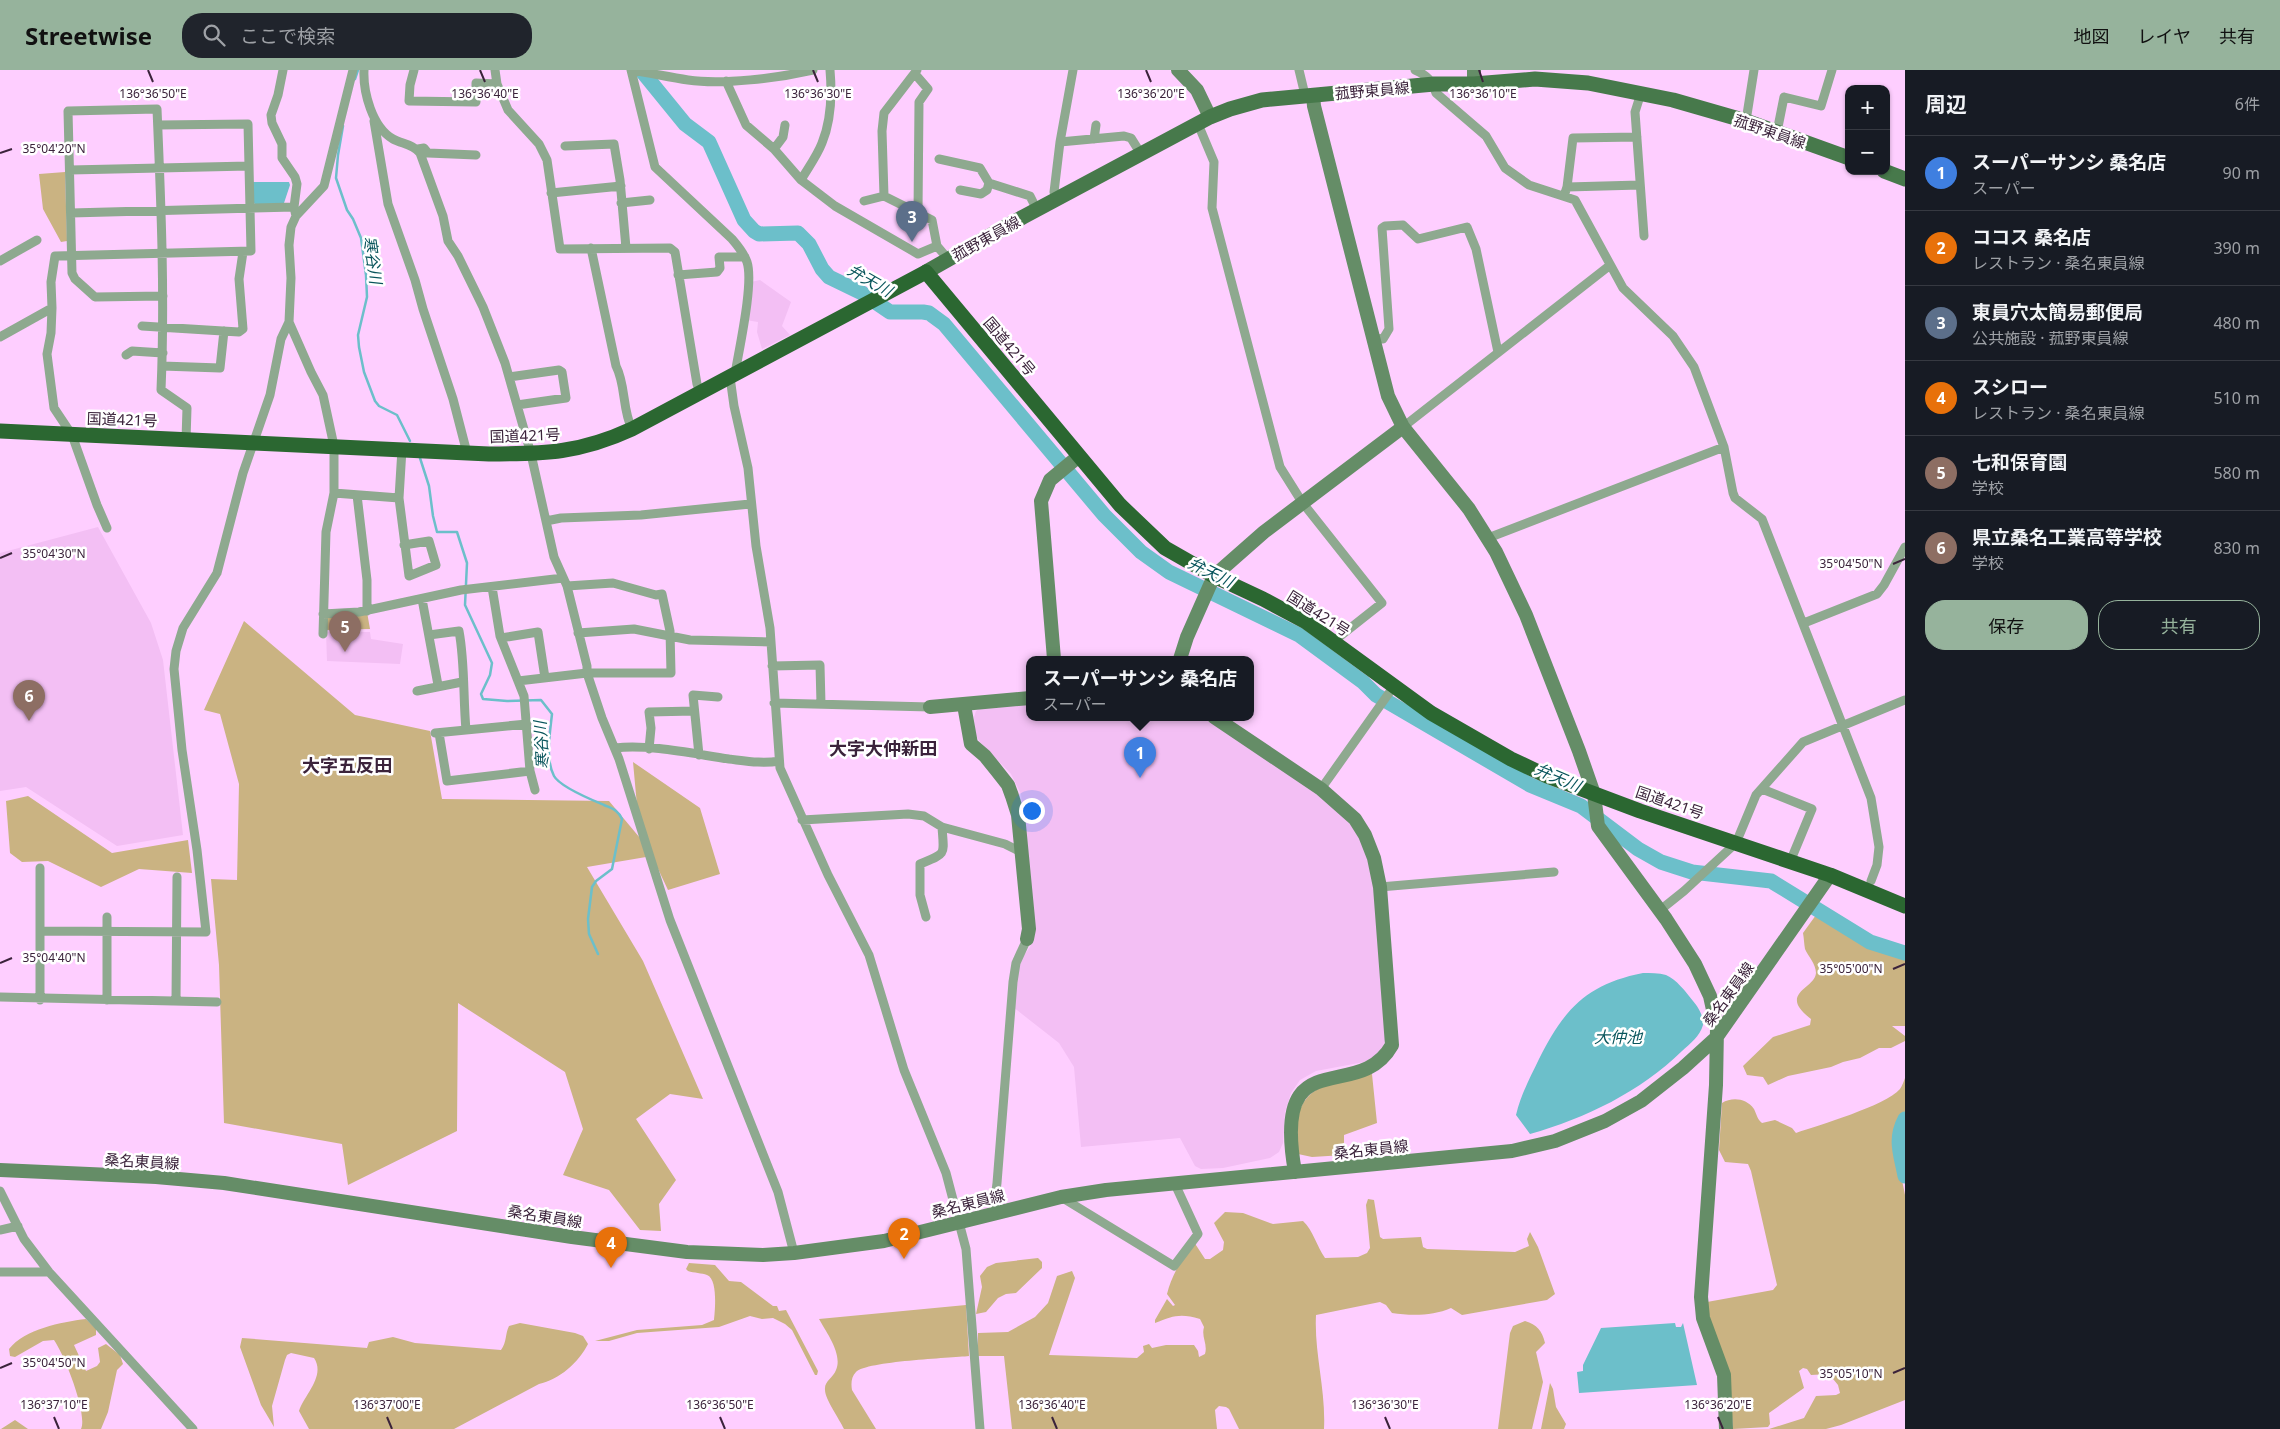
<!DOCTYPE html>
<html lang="ja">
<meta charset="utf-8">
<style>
body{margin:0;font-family:"Noto Sans","Noto Sans JP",sans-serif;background:#20242c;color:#f1f3f6}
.controls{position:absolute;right:15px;top:15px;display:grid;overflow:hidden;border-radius:10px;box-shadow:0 1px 4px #0004}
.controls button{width:45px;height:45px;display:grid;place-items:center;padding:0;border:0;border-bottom:1px solid #363941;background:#171b24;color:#f1f3f6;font:25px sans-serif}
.you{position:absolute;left:1031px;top:740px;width:18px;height:18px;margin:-12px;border:4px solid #fff;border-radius:50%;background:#1a73e8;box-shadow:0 0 0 8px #1a73e833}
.badge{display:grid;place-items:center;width:32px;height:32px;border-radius:50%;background:#96b39c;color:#fff;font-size:16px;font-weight:700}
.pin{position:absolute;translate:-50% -41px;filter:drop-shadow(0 1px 2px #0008)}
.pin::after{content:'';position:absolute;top:26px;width:18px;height:15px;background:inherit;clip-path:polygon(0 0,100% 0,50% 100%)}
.popup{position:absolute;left:1026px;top:586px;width:228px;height:65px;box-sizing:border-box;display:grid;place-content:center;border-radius:10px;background:#171b24;filter:drop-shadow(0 1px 4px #0005);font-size:16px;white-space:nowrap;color:#9ea1a6}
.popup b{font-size:19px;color:#f1f3f6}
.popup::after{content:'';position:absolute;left:50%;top:100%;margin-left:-10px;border:10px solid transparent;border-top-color:#171b24}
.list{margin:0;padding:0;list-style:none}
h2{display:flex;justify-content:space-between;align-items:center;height:65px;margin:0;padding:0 20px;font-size:21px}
h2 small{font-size:16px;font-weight:400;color:#9ea1a6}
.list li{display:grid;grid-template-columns:32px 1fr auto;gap:15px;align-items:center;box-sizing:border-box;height:75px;padding:0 20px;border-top:1px solid #363941}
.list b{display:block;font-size:19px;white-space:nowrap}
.list p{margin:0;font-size:16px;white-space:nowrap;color:#9ea1a6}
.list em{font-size:16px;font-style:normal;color:#9ea1a6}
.actions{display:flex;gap:10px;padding:15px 20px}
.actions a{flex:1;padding:11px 0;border:1px solid #96b39c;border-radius:20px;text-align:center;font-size:18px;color:#96b39c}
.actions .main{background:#96b39c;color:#111}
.icon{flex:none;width:28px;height:28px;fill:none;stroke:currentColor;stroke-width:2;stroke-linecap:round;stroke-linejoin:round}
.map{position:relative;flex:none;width:1905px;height:1359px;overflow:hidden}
header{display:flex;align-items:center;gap:30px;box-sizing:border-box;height:70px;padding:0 25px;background:#96b39c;color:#111}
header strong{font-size:24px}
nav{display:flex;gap:28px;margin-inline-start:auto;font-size:18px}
.search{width:350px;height:45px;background:#20242c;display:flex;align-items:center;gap:12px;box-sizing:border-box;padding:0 18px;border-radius:20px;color:#9ea1a6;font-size:19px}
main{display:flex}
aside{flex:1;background:#171b24}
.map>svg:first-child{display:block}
.built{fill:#f3bff4}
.green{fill:#cab382}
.water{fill:#6cbfca}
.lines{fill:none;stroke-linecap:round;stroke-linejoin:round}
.stream{stroke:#6cbfca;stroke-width:2.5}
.river{stroke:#6cbfca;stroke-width:15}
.street{stroke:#8ea98f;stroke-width:9}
.secondary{stroke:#658d67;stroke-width:14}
.primary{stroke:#47794b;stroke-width:15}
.highway{stroke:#2b6731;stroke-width:15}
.ticks{fill:none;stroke:#3b233b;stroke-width:2}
.labels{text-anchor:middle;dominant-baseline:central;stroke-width:5;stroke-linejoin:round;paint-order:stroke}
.street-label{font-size:15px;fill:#3b233b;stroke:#fff}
.water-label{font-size:16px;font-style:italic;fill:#09555c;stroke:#fff}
.quarter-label{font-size:18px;font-weight:bold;fill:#3b233b;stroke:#fff}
.ticks-label{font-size:12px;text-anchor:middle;fill:#3b233b;stroke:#fff;stroke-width:5;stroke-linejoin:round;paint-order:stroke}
</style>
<header>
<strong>Streetwise</strong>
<div class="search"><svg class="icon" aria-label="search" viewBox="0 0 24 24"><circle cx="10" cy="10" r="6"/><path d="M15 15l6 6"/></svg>ここで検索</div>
<nav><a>地図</a><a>レイヤ</a><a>共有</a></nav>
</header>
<main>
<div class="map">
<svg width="1905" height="1359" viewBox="0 0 1905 1359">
<rect width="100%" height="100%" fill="#feceff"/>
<path class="built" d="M760,210l31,22 -9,24 8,9 -28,14 -5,-17 1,-10 -12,-2 5,-38z
M98,457l53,96 12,37 20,175 -66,11 -91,-59 -26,4v-238z
M326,562h44l1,7 32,5 -3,20 -73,-3z
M1030,633v14h177l146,102 20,45 14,169 -4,13 -8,10 -11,6 -48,9 -16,9 -9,13 -6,19 -2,31 -4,9 -9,6 -47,10 -22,1 -6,-3 -15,-28 -99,9 -7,-80 -15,-24 -46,-36 5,-43 12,-17 5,-13 -14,-140 -10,-20 -31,-32 -5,-8 -1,-17 2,-6 6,-4z"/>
<path class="green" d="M65,102l2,69 -6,1 -18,-33 -4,-35z
M367,542l3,17 -45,1v-15z
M244,551l111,94 75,16 12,68 167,2 31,37 -7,-76 67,46 20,66 -52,16 -16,-34 -65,11 56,94 60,138 -33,-5 -34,25 40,61 -17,24 2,27 -21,-1 -31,-40 -46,-15 20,-46 -18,-57 -107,-69 -1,128 -109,54 -6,-41 -118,-21 -5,-158 -8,-86 26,1 2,-96 -19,-70 -16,-4z
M28,726l84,57 76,-13 4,33 -53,-4 -38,18 -53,-26 -26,1 -12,-9 -4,-52z
M1816,845l52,30 37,13v68h-13l13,10v5l-14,7h-12l-19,10 -17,4 -12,5 -43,9 -20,9 -5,-8 -16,-2 -4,-9 30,-29 37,-12 1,-6c-34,-26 4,-30 5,-46 0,-9 -8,-17 -11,-24 -1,-5 -1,-11 -2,-16z
M1372,1004l5,49 -33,12v20l-32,2 -14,-3c0,-12 -1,-24 0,-35 4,-36 46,-40 74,-45z
M1905,1008v35l-9,13 -2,14 11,55v205l-64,25 -15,4h-57l35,-11 12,-22 20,-1 4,-2 -2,-8 -9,-11 -18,1 -4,-6 -4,-1 -4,3 5,17 -35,25 1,11 -2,3 -35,2 -3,-37 -19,-65 -4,-25 66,-12 4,-5 -26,-114 -3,-7 -23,-2 -6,-12 3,-47c10,-6 24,-5 32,6 3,6 3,10 8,14l13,-3 17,8 4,5c23,-8 89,-27 104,-44 2,-3 4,-8 5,-11z
M1368,1129l6,1 6,37 3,2 38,-2 2,10 4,2 88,3 14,-6 -2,-7 3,-7 8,15 17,47 -8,6 -85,15 -11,-7c-18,8 -40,8 -59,5l-6,-8 -6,-3 -64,13c-2,38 10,75 8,114h-85l-10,-20 -3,-2 -7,-1 -4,4 2,19h-205l-8,-73h-26v-23l30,-1 27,-15 13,-14 9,-27 15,-5 3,7 -26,77 88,3 7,-6 -1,-6 6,-2 3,4 14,-3h28l4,6 1,6 6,-3c3,-10 -4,-17 -1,-27l-4,-8c-20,-6 -27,-3 -45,4v-3l12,-21 6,7 2,-1 -8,-11c5,-20 15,-35 27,-52l11,17h5l13,-9 1,-8 -10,-19 11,-11 18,1 30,11 30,-3c10,9 14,26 22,37l33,-1 9,-4 3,-5 -4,-43z
M1038,1188l4,4v6l-26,25 -10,1 -8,4 -12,14 -10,2 6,-27 -2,-11 7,-9 9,-4z
M689,1193l26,2 14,16 12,1 32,24h4l2,5 7,-1 32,61 -1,4h-2l-23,-45 -7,-6 -12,-6 -11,1 -12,-3 -31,11 -82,6 -28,8h-14l42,-11 65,-5 12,-5c1,-10 4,-41 -7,-45 -5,-2 -13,-2 -19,-4l-2,-2z
M966,1235l3,51c-19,2 -102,5 -113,16 -5,5 -5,12 -4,18l24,39h-32c-4,-9 -19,-30 -19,-39 -1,-9 8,-12 11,-20 7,-16 -10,-38 -17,-51z
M86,1249l10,10v6l-22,10 12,26 11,-5 3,-4 -2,-14 8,-4 14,11 3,9 -6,6 -9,42 -7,17h-20c7,-15 -17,-75 -27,-89l-11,1 -28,16 -5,-1 -1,-7c16,-20 52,-27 77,-30z
M1525,1251c12,4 17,9 20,22l-9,9 7,30 -11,47h-34l12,-96 3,-7z
M520,1253l55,10 8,3 5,8c-9,18 -29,36 -49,40l-85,45h-145l-10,-18c5,-16 27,-35 15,-53l-23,-5 -4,2 -2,5 -13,46 2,21 -13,-22 -21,-58 2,-9 125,10 2,-6 24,-5 22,6 86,7c6,-8 4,-16 8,-24z
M1550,1313l3,6 3,18 10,17 -2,5h-23z
M15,1350l13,9h-27z"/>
<path class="water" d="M253,112h36l1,3 -6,18 -28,2 -3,-3z
M1643,903c7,0 16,0 23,2 10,4 20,17 27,26 5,6 11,15 10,24 -3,11 -13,19 -21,26 -42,41 -96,67 -152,83l-14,-19c5,-21 14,-37 23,-56 25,-50 48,-75 104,-86z
M1675,1253l1,4h5l2,-4 14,62 -118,8 -2,-21 6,-1v-6l18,-37z"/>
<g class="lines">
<path class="stream" d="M355,9l3,-9
M343,56l-5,29 -2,23 11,32 6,9 8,19 5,37 1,22 -9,38 1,12 5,25 11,29 4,5 18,9 13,26
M420,388l9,28 4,30 4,16h20l10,31 -2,42 27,58 -2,12 -9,19 2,5 24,2 34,-1 11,14c-2,19 -7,45 2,62 6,11 38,24 50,29 9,4 14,5 18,14l-10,50 -16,12 -4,6 -4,32 1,15 9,20"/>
<path class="river" d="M641,0l44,54 24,18 35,78 10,11 5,3 39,-1 11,11 13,25 7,8 33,16 28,19h33l6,1 15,11 160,191 37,37 28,20 130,63 64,47 13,13 154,90 51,21 57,43 23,13 31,10 79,9 99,61 35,11
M1905,1049c-11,21 -4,35 0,57"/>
<path class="street" d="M364,0c-1,22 8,57 29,69 9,5 20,5 27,14l23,63 5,25 10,15 25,51 22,56 26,91 23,103 13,29 20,80v7l15,45 17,41 51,161 108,272 16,61
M414,0l-4,15 -1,16 67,1v-19l21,1
M495,0l2,14 11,26 31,34 8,16 13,89 110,-1 5,4 22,132 3,8
M631,0l24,97 77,72c6,7 12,14 15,23 7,21 -8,87 -12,112
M631,0c19,3 38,7 57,10 35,5 90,-2 125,-10
M917,0l-33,43 -2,18 2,65 48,24 5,26
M1299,0l6,25
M1415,0c12,5 17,11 21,23l50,43 19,32 24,17 46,15 48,88 50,48 21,31 30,80 9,46 2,5 27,21 109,279 8,49 -2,18 -6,16
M915,4l13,15 -9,13 -1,111
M726,11l20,44 28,24 27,31 34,26 83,48 19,-8 11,13
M1641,23l-6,19 9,124
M374,51l14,83 27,76 8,29 30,90 14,54
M1746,51l8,-51
M1198,54l16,38 -2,46 68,259 22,35 80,101 -48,38
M1777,62l7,-35 37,9 11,-36
M1094,69l2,-14
M1060,72l64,-6 7,2 10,16
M565,76l49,-2 6,36 6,68
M418,79l6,-1 4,5 48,2
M774,79l9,-12 2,-12
M939,89l41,9 9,15 41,13 7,14
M70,100l179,-4
M801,110c7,-12 16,-24 21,-37 9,-22 10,-50 8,-73
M1567,117l73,-2
M960,120l21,4 6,-4 2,-7
M551,123l70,-7
M1564,126l3,-9 6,-49 64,-1
M1056,130l-2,-8 6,-50 13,-72
M864,131l20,-5
M621,133l29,-3
M71,143l223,-6
M296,146l28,-30 29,-116
M591,178l25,118c10,19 6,43 16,63
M0,191l37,-21
M678,205l39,-3 3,-4 -1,-11h26
M163,226l-68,1 -20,-18 -3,-6 -4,-162 89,-2c4,93 8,187 4,281l26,18 -1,32
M52,238l-1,-26 4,-26 196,-5 -3,-127 -90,1
M289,252l22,50 12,23 11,51v47l-8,39 -3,102
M142,256l97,6 4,-3 -4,-50 4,-27
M0,267l52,-29 -1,25 -4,21 7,54 18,27 25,70 10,23
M1372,268l11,1 6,-10 -7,-101 3,-2 18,-1 15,14 49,-12 9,22 22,103
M126,285l6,-4 31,2
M162,296l58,2 4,-37
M509,307l50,-7 3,2 4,26 -49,7
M730,307l4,29 14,62 8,78 14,82 10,140 48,107 41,80 35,115 42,103 20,76 14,180
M1403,357l206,-161
M402,379l-3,49 10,78 27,-11 -7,-24 -25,4
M334,423l65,5
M357,425l10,85v31
M546,451l15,-3 80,-3 109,-11
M1488,468l236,-91
M492,517l8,49 24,60 6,75 5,19
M422,529l16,86
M323,544l36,-2 102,-22 102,-12
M1804,553l73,-29 7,-9 21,-38
M578,563l56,-4 56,11 81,2
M429,565l30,-4c6,32 4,66 7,99
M501,568l37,-6 7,46
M772,596l48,-1 1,39
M518,611l69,-8h84l-1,-42 -8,-37 -6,1 -43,-12 -46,3
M417,621l45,-9
M774,633l156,4
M435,663l92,-9
M439,663l8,48 83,-10
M615,678c35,-4 79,6 114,11 17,2 34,5 50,2
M649,679l2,-21 -2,-16 45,-1
M699,685l-6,-60 25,2
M1321,719l73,-103
M1762,719l50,20 -22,53
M802,750l106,-6 16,2 18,11 63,17 16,8
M1380,817l174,-15
M1659,841l25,-20 52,-48 20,-48 47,-53 102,-42
M107,847v83
M926,847l-6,-22v-31c27,-11 24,-8 22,-37
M41,861l165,1 -9,-82 -15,-100 -8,-81 2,-18 7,-23 34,-55 26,-100 27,-78 11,-56 8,-17 2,-44 -2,-33 2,-18 5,-11 -2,-9 3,-23 -2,-7 -13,-19v-14l-10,-21 -1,-8 7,-20 5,-25
M0,927l217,5
M40,930v-132
M176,931l1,-124
M0,1121l24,48 25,33 144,157
M1061,1127l113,69 24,-32 -23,-50
M993,1144l4,-31 16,-201 3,-19 11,-24
M0,1160l18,-4
M0,1202h49"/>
<path class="secondary" d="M1178,0l19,20 13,27
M1474,14v-14
M1313,25l1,11 74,290 15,31 66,82 27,43 30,63 53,136 15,43 4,32 68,93 29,45 15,32 7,32 -1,57 -15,212 2,21 21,57 2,54
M1054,589l-13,-158 9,-21 29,-24
M1180,589l7,-22 27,-61 50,-44 139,-105
M964,635l7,39 14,12 12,15 11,14 4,11 6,19 11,114 -2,10
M930,637l100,-9
M1214,647l107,72 34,30 10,16 9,23 6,29 12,158c-34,61 -121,-8 -97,127
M0,1100l156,7 68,6 348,54 115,15 76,3 31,-2 90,-12 177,-44 45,-7 406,-39 43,-10 50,-20 36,-20 42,-33 33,-30 114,-163"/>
<path class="primary" d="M1884,101l21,8
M926,202l97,-55 187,-100 20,-8 32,-9 172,-16h40l61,-5 53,4 85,17 73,21 103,37"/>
<path class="highway" d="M0,361l489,23c56,0 91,-1 143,-25l294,-157 194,233 45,43 49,28 49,23 43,23 125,91 80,46 36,17 93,35 190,64 75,31"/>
</g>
<path class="ticks" d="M148,0l5,12M480,0l5,12M813,0l5,12M1146,0l5,12M1479,0l4,12M0,83l12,-4M0,488l12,-5M1893,494l12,-5M0,893l12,-5M1893,899l12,-5M0,1298l12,-5M1893,1303l12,-5M54,1347l5,12M387,1347l5,12M720,1347l5,12M1052,1347l5,12M1385,1347l5,12M1718,1347l5,12"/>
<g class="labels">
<g class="street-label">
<text transform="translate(1372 20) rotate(-5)">菰野東員線</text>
<text transform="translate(1770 61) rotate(19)">菰野東員線</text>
<text transform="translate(986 168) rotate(-29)">菰野東員線</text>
<text transform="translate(1010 276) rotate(50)">国道421号</text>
<text transform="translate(122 349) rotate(2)">国道421号</text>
<text transform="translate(525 365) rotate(-2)">国道421号</text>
<text transform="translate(1319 543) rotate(32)">国道421号</text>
<text transform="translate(1670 732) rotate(19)">国道421号</text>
<text transform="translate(1728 924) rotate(-54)">桑名東員線</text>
<text transform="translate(1371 1079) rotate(-6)">桑名東員線</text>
<text transform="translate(142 1091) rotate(3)">桑名東員線</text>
<text transform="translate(968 1133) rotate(-14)">桑名東員線</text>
<text transform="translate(545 1146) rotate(9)">桑名東員線</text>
</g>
<g class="water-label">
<text transform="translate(373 190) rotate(82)">寒谷川</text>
<text transform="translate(870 210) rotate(30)">弁天川</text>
<text transform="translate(1211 502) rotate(26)">弁天川</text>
<text transform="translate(541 675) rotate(-93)">寒谷川</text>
<text transform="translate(1558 707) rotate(23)">弁天川</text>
<text x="1618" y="967">大仲池</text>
</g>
<g class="quarter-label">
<text x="883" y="678">大字大仲新田</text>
<text x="347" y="695">大字五反田</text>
</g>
</g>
<g class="ticks-label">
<text x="153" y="28">136°36'50"E</text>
<text x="485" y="28">136°36'40"E</text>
<text x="818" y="28">136°36'30"E</text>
<text x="1151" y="28">136°36'20"E</text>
<text x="1483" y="28">136°36'10"E</text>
<text x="54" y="83">35°04'20"N</text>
<text x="54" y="488">35°04'30"N</text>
<text x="1851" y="498">35°04'50"N</text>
<text x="54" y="892">35°04'40"N</text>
<text x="1851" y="903">35°05'00"N</text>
<text x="54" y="1297">35°04'50"N</text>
<text x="1851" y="1308">35°05'10"N</text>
<text x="54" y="1339">136°37'10"E</text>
<text x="387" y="1339">136°37'00"E</text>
<text x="720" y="1339">136°36'50"E</text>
<text x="1052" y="1339">136°36'40"E</text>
<text x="1385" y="1339">136°36'30"E</text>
<text x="1718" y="1339">136°36'20"E</text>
</g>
</svg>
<div class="controls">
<button>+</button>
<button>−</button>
</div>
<div class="you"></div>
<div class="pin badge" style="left:1140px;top:708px;background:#3f7fe0">1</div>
<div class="popup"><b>スーパーサンシ 桑名店</b>スーパー</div>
<div class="pin badge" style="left:904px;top:1189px;background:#e8710a">2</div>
<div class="pin badge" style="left:912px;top:172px;background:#5c6f8a">3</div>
<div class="pin badge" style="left:611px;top:1198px;background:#e8710a">4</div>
<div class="pin badge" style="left:345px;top:582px;background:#8d6e63">5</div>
<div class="pin badge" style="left:29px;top:651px;background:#8d6e63">6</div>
</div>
<aside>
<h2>周辺<small>6件</small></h2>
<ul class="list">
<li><span class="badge" style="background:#3f7fe0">1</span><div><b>スーパーサンシ 桑名店</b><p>スーパー</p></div><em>90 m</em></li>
<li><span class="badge" style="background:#e8710a">2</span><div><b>ココス 桑名店</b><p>レストラン · 桑名東員線</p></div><em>390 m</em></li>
<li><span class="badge" style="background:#5c6f8a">3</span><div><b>東員穴太簡易郵便局</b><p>公共施設 · 菰野東員線</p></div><em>480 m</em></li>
<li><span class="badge" style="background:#e8710a">4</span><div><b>スシロー</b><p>レストラン · 桑名東員線</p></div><em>510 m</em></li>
<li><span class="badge" style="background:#8d6e63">5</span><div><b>七和保育園</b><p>学校</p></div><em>580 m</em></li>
<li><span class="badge" style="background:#8d6e63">6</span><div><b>県立桑名工業高等学校</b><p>学校</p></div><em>830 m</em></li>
</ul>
<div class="actions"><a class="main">保存</a><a>共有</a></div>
</aside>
</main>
